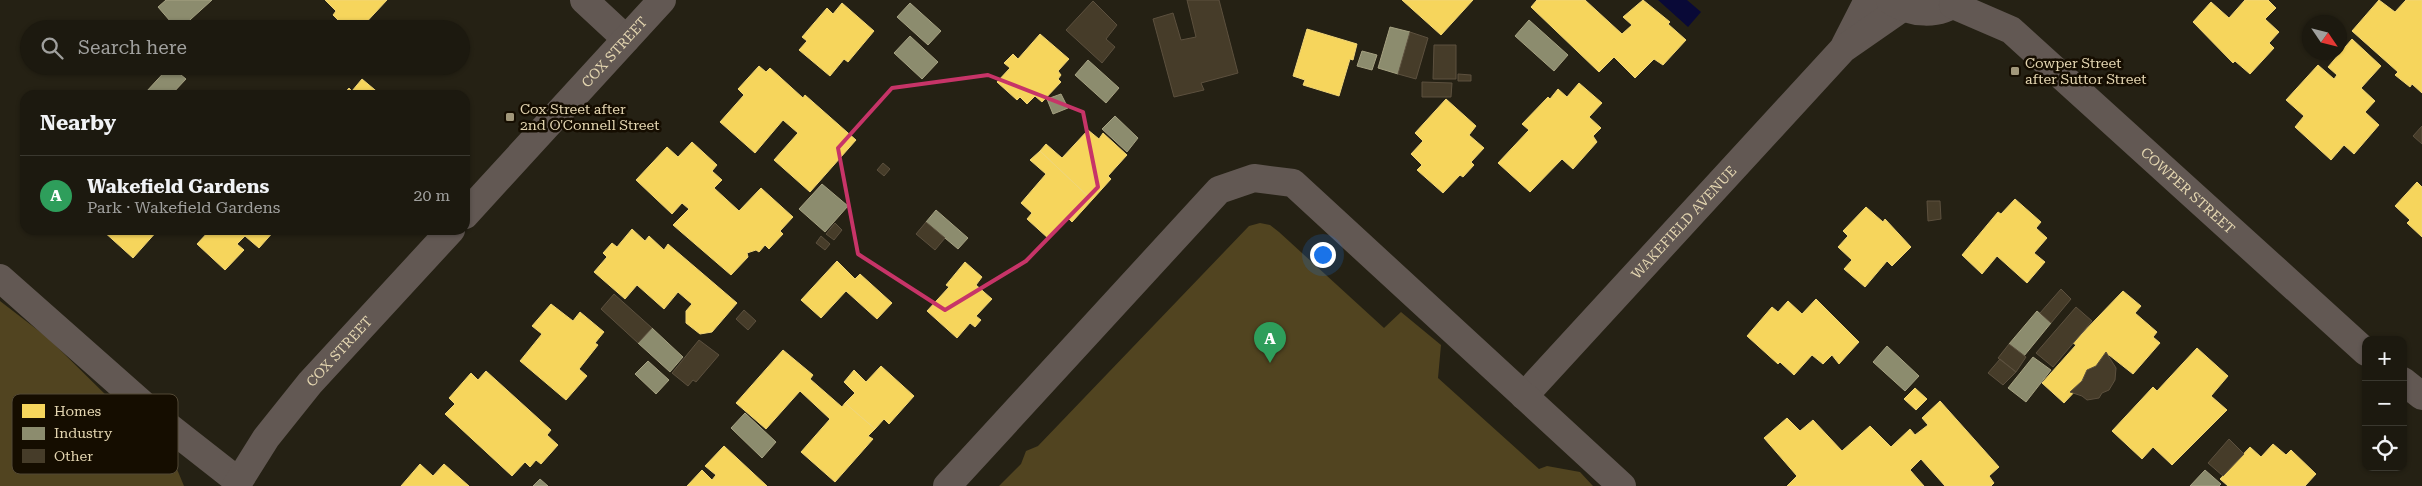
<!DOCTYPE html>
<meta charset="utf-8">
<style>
body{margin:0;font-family:"Roboto Serif",serif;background:#29261d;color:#f1f3f6}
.controls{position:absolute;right:15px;bottom:15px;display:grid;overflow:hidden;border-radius:10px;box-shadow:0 1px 4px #0004}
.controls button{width:45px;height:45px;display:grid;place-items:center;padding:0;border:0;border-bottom:1px solid #3a382f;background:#1c190f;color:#f1f3f6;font:25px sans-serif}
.compass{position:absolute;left:2302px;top:15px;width:45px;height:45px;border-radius:50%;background:#1c190f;box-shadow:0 1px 4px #0004;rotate:125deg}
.you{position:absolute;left:1322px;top:254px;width:18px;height:18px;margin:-12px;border:4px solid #fff;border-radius:50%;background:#1a73e8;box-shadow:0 0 0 8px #1a73e833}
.badge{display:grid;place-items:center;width:32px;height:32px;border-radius:50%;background:#2563eb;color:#fff;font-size:16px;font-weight:700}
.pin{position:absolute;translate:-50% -41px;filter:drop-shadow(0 1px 2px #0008)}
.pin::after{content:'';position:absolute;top:26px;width:18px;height:15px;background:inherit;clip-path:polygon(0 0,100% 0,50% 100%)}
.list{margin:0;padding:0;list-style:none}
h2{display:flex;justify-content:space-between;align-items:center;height:65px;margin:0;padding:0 20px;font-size:21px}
h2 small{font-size:16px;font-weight:400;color:#a0a09e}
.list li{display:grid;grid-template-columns:32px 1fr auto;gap:15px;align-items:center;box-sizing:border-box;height:80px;padding:0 20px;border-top:1px solid #3a382f}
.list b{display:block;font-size:19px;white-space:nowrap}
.list p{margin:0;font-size:16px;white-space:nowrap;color:#a0a09e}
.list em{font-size:16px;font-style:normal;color:#a0a09e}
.icon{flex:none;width:28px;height:28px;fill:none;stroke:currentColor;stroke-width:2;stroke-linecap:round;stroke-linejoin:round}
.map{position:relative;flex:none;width:2422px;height:486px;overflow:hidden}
.search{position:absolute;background:#1c190f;box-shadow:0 1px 4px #0004;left:20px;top:20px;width:450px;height:55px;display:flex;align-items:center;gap:12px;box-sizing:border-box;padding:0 18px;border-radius:28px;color:#a0a09e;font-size:19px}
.panel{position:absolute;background:#1c190f;box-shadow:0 1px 4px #0004;left:20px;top:90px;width:450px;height:145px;border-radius:15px}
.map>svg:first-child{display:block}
.green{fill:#514420}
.water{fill:#090937}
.homes{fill:#f6d55c;stroke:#f1d576}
.industry{fill:#8c8c6e;stroke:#a6a282}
.building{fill:#463c29;stroke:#5c503e}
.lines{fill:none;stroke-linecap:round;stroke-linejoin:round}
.minor{stroke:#625853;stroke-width:28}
.tertiary{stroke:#625853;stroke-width:28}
.marked{fill:none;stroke:#c73468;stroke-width:4;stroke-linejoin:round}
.poi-dot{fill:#a1977a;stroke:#150d00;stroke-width:2}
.labels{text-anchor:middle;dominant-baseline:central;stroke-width:5;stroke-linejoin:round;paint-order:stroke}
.street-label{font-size:14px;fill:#e4d6b1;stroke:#150d00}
.poi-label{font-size:14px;fill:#e4d6b1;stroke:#150d00;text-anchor:start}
.key{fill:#150d00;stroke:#534935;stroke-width:1}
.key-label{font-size:14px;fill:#e4d6b1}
</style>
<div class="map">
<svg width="2422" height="486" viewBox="0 0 2422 486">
<rect width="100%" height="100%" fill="#252114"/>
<path class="green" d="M1260,223l10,2 9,7 105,96 17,-16 40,33 -3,33 101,91 8,-3 33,6 13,14h-594l22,-22 5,-13 12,-5 211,-220z
M0,301l48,37 126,124 10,24h-184z"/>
<path class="water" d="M1658,0h29l14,12 -13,15z"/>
<path class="homes" d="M325,0h62l-27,29h-13l-14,-14 3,-4z
M1402,0h71l-32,35z
M1537,0h48l37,34 10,-9 -9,-8 20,-17 27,22 -2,2 18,16 -23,25 -9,-6 -19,19 -21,-21 -15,15 -68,-65z
M2245,0h23l8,8 -11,11 14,13 -10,11 5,5 -24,26 -15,-13 -2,2 -40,-41 18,-20 18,16z
M2379,0l16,12 11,-12h16v93l-10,-9 -2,3 -15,-12 3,-3 -46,-41z
M842,3l32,28 -26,31 -4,-3 -14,17 -31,-26 8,-9 -5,-4 25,-29 6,6z
M1307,29l50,15 -4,16 -3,-1 -11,37 -36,-11 2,-5 -12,-4z
M1040,34l29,25 -11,12 3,4 -3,4 3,3 -19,20 -7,-6 -8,8 -7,-7 -3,3 -20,-18 13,-14 -6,-5 9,-9 5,5z
M2352,39l29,27 -20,22 14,13 -10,11 14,13 -25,29 -10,-9 -13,15 -36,-33 9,-11 -18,-16 32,-35 16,14 3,-4 -9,-8z
M759,66l7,6 4,-4 33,30 2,-3 51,45 -46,52 -36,-32 24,-27 -15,-13 -28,33 -35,-31 24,-27 -6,-6z
M362,79l19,16h-38l6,-7 3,3z
M1579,83l23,20 -13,14 12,11 -8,8 4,6 -24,27 -11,-10 -32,33 -32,-29 31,-33 -7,-6 26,-27 2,2 8,-10 9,8z
M1446,99l30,27 -7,9 15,13 -13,14 3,3 -11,12 -3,-2 -17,18 -26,-23 5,-5 -11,-11 12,-13 -8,-8z
M1088,130l11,9 4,-6 24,22 -19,21 3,3 -19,21 -52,-49 6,-7 16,14z
M692,142l25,23 -5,6 10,9 -8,8 25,23 22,-23 32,29 -13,14 3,3 -14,15 -4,-4 -6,7 -3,-2 -9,3 1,4 -17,18 -58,-50 16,-16 -7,-6 -10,11 -36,-34 31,-33 11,10z
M1040,151l52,49 -20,22 -4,-4 -19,21 -22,-20 5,-6 -11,-10 25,-29 -16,-14z
M2417,182l5,5v50l-15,-14 3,-3 -15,-14z
M2015,199l26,23 -5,6 11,10 -13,15 11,9 -18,21 -30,-27 -15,18 -20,-19 36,-43 3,2z
M1866,207l17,15 2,-3 26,28 -19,19 -5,-5 -22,26 -21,-18 8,-9 -14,-13 10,-11 -5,-5z
M632,229l13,12 4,-5 15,14 4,-6 69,59 -25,29 -12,2 -14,-11v-12l6,-7 -14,-12 -14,17 -27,-24 -12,14 -31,-27 13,-15 -4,-4 9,-10 5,4z
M102,230h56l-25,28z
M210,230h65l-16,18 -14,-12 -8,8 7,6 -19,20 -28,-26z
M837,261l18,18 5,-5 32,29 -15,16 -31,-28 -25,27 -20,-18z
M965,262l17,15 -6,8 16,14 -16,17 5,4 -6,7 -5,-4 -13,15 -30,-27 22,-24 -3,-2z
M2123,291l18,15 -6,7 22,19 -4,5 7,6 -27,31 -24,-19 -45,48 -22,-20 34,-38 -3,-2z
M1816,299l43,43 -20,22 -7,-9 -9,9 -11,-9 -18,20 -14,-13 -2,2 -31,-28 25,-29 6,5 10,-11 14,13z
M551,304l22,17 7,-9 24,20 -9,11 3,2 -19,24 8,7 -21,24 -46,-39 22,-27 -10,-8z
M2197,348l31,28 -17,20 16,14 -55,55 -19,-18 -11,12 -30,-28 41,-44 4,4z
M783,350l30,25 -3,4 32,28 3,-4 30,26 -7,7 5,3 -38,43 -34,-30 29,-33 -30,-28 -34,38 -30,-26z
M881,366l33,30 -25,28 -5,-5 -9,10 -30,-26 10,-10 -11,-11 10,-12 12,12z
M486,371l65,59 -4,5 11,10 -17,19 -5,-4 -6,7 -5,-5 -13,14 -67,-62 10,-10 -6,-6 22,-25 7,7z
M1915,388l12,11 -11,11 -12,-11z
M1940,401l59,66 -10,9 5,7 -3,3h-46l-24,-27 -11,11 14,16h-137l10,-10 -33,-38 23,-20 13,13 13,-11 29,31 28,-25 21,21 19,-18 5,6 13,-10 -6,-7z
M2273,444l13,11 5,-5 25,24 -11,12h-77l-8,-7 30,-32 11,10z
M724,446l43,40h-80l15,-16 10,10 4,-5 -11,-9z
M420,464l13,12 11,-12 25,22h-68z"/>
<path class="industry" d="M166,0h46l-32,29h-3l-19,-22z
M910,3l31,28 -13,14 -31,-28z
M1529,20l39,35 -14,16 -39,-35z
M1390,27l20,5 -12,42 -20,-6z
M910,36l28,26 -16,17 -28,-26z
M1362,51l15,4 -5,15 -15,-4z
M1088,60l31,28 -13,15 -31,-28z
M170,66l16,13 -15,16h-22l-3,-3z
M1061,94l7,14 -15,6 -6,-15z
M1115,116l23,22 -11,14 -25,-23z
M822,184l26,22 -23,26 -26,-23z
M936,210l32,28 -10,11 -32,-27z
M2037,311l14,12 -27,33 -15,-12z
M652,328l31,29 -13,15 -32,-29z
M1887,346l32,30 -14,15 -32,-29z
M2033,357l18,13 -25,32 -18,-14z
M648,361l21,19 -13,14 -21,-20z
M745,413l31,29 -14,16 -31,-30z
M2205,470l16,14 -2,2h-29z
M540,479l8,7h-15z"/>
<path class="building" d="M1187,0h32l19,73 -37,10 3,7 -30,7 -21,-78 20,-6 8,27 15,-3z
M1093,1l24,24 -11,14 9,8 -13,16 -36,-33z
M1410,32l18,6 -12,41 -18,-5z
M1434,45h22v34h-23z
M1458,74l13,1v6h-13z
M1422,82l30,1 -1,14h-29z
M2422,126v18l-9,-8z
M883,163l7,6 -6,7 -7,-6z
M1927,201h13l1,18 -13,2z
M926,222l19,16 -10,12 -19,-16z
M835,223l7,7 -8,10 -8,-6z
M821,236l9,8 -5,6 -9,-7z
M2061,289l10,10 -20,24 -11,-10z
M614,294l38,34 -14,15 -37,-34z
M2076,307l16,14 -39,46 -17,-14z
M744,310l12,11 -8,9 -12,-11z
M699,340l20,15 -23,27 -3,-2 -5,6 -16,-13z
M2009,344l17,13 -10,15 -18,-14z
M2106,352l10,16 -1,12 -6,10 -7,3 -3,5 -12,2 -5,-4 -12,-4 12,-11 5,-11 9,-4z
M2000,359l16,13 -13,13 -15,-12z
M2229,439l15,15 -21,22 -15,-13z"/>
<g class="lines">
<g class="minor">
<path d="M584,0l42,39"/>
<path d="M1845,45l23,-45"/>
<path id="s1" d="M465,215l197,-215"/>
<path d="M0,278l164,145 74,58"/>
<path id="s2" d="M1524,396l319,-347 59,-41"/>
<path id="s3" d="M236,486l30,-48 44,-55 141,-153"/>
<path d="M947,486l272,-296 35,-12 39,5 329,303"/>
</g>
<g class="tertiary">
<path d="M1890,0c21,14 48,17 69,0"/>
<path id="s4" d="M1953,5l58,25 355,322"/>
<path d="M2403,381l19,15"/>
</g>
</g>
<path class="marked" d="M988,75l95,37 15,75 -72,74 -81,49 -87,-56 -20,-106 54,-60z"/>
<g class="poi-dot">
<rect x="2010" y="66" width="10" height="10" rx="2.5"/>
<rect x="505" y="112" width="10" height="10" rx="2.5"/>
</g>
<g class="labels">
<g class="street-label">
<text stroke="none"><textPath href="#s1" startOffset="221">COX STREET</textPath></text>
<text stroke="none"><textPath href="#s4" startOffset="302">COWPER STREET</textPath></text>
<text stroke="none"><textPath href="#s2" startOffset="236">WAKEFIELD AVENUE</textPath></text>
<text stroke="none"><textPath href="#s3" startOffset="170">COX STREET</textPath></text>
</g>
<g class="poi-label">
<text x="2025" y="63">Cowper Street<tspan x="2025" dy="16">after Suttor Street</tspan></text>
<text x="520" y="109">Cox Street after<tspan x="520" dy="16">2nd O'Connell Street</tspan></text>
</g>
</g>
<rect x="12" y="394" width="166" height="80" rx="8" class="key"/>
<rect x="22" y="404" width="23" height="14" fill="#f6d55c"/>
<rect x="22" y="427" width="23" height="13" fill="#8c8c6e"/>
<rect x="22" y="449" width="23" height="14" fill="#463c29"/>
<g class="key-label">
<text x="54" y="416">Homes</text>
<text x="54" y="438">Industry</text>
<text x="54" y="461">Other</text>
</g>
</svg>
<div class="controls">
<button>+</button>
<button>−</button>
<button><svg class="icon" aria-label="locate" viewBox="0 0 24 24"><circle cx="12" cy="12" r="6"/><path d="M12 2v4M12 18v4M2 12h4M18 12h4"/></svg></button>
</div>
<svg class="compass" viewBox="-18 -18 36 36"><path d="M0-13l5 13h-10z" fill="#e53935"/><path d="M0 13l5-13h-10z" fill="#a0a09e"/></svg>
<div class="you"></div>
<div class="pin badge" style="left:1270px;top:363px;background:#2e9e5b">A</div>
<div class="search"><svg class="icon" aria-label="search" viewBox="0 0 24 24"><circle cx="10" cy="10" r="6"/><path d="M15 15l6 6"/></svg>Search here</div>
<section class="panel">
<h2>Nearby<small></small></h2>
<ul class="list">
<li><span class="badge" style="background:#2e9e5b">A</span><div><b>Wakefield Gardens</b><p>Park · Wakefield Gardens</p></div><em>20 m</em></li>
</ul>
</section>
</div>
